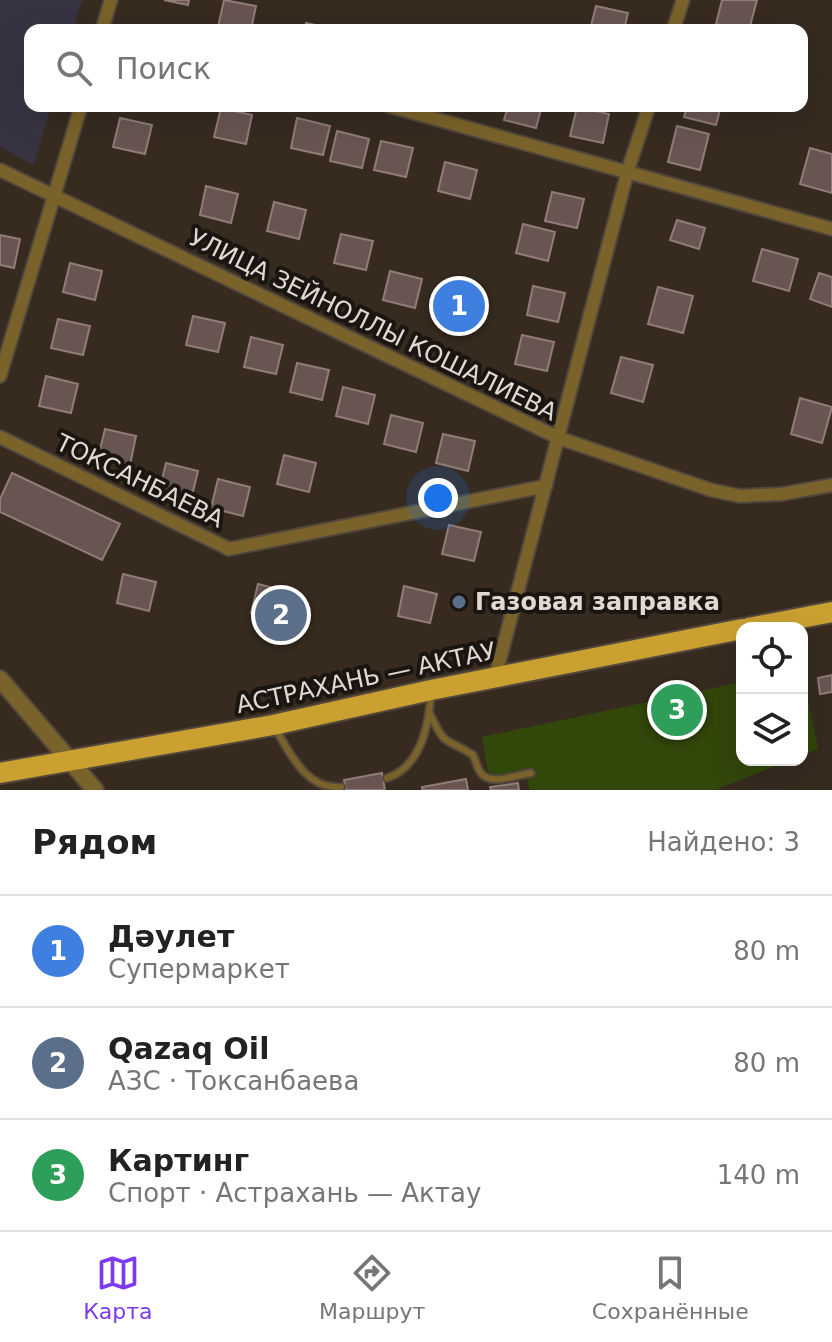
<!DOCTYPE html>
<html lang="ru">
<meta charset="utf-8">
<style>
body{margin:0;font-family:"DejaVu Sans",sans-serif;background:#f2f2f2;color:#222}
.controls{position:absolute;right:24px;bottom:24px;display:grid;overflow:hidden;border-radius:16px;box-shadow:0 8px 32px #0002}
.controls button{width:72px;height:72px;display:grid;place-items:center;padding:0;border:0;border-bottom:2px solid #e0e0e0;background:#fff;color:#222;font:40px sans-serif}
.you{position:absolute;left:438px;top:498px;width:28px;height:28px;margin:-20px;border:6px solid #fff;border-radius:50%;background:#1a73e8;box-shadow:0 0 0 12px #1a73e833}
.badge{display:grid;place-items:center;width:52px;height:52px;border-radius:50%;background:#7c3aed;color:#fff;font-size:26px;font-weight:700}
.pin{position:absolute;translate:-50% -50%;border:4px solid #fff;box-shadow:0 2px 8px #0006}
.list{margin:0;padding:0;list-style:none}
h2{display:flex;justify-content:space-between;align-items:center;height:104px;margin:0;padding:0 32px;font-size:34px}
h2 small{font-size:26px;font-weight:400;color:#767676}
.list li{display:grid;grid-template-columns:52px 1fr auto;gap:24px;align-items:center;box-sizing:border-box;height:112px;padding:0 32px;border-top:2px solid #e0e0e0}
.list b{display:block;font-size:30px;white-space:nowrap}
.list p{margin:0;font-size:26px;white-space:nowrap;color:#767676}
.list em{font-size:26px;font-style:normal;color:#767676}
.icon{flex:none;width:44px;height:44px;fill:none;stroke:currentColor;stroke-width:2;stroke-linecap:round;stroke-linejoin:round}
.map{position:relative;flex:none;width:832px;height:790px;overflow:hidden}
.search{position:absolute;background:#fff;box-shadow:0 8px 32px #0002;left:24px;right:24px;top:24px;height:88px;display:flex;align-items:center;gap:20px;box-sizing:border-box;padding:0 28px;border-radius:16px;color:#767676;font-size:30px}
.sheet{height:440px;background:#fff}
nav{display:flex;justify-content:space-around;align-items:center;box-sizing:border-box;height:112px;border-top:2px solid #e0e0e0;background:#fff;font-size:22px;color:#767676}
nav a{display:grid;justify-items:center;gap:4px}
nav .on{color:#7c3aed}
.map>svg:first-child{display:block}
.education{fill:#373343}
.green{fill:#32470a}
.building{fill:#685552;stroke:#907c78;stroke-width:2}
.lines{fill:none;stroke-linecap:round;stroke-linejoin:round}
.service-casing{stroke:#52473c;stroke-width:10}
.minor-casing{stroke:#52473c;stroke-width:16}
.tertiary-casing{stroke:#52473c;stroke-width:20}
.trunk-casing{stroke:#52473c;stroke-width:24}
.service{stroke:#79632a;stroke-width:6}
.minor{stroke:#79632a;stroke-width:12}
.tertiary{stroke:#79632a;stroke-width:16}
.trunk{stroke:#caa131;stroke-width:20}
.service-dot{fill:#5c6f8a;stroke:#1a1510;stroke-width:3}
.labels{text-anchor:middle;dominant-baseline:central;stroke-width:8;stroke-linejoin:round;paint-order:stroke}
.street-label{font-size:24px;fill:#e0d8d1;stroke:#1a1510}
.poi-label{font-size:24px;font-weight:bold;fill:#e0d8d1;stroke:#1a1510;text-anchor:start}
</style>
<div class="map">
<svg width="832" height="790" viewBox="0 0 832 790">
<rect width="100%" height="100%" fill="#372b20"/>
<path class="education" d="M0,0h82l-9,30h-43v76h21l-17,59 -34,-18z"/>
<path class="green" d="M802,670l16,79 -16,6z
M742,682v78h48l-75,30h-185l-3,-12 -37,6 -8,-47z"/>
<path class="building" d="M164,0h25l-1,5z
M224,0l32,6 -5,24 -33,-3z
M722,0h35l-8,30 -33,-6z
M596,6l32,7 -4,17h-34z
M306,23l32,7h-33z
M508,106h34l-6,22 -32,-8z
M687,106h34l-5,19 -32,-8z
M577,107l32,7 -6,29 -33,-7z
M221,108l31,7 -6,29 -32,-7z
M120,118l32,7 -7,29 -32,-7z
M297,118l33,8 -7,29 -32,-7z
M677,126l32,8 -9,36 -32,-8z
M337,131l32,8 -7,29 -32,-7z
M381,141l32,7 -7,29 -32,-7z
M810,148l22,6v39l-32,-9z
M445,162l32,8 -7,29 -32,-8z
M206,186l32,8 -7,29 -31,-8z
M552,192l32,7 -7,29 -32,-7z
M274,202l32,8 -7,29 -32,-8z
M677,220l28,8 -6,21 -29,-9z
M523,224l32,8 -7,29 -32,-8z
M341,234l32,7 -7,29 -32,-7z
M0,235l20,4 -6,29 -14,-3z
M762,249l36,10 -9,32 -36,-10z
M70,263l32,8 -7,29 -32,-8z
M390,271l32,8 -7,29 -32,-8z
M819,273l13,4v30l-22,-8z
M533,286l32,7 -7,29 -31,-7z
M658,287l35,9 -10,37 -35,-9z
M193,316l32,7 -7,29 -32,-7z
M58,319l32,7 -7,29 -32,-7z
M522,335l32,7 -7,29 -32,-7z
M251,337l32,8 -7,29 -32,-7z
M621,357l32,8 -10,37 -32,-9z
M297,363l32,7 -7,30 -32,-8z
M46,376l32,8 -7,29 -32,-7z
M343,387l32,8 -7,29 -32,-8z
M800,398l32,9 -10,36 -31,-9z
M391,415l32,8 -7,29 -32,-8z
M105,429l31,7 -6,29 -32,-7z
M443,434l32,7 -7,30 -32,-8z
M284,455l32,8 -7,29 -32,-8z
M166,463l32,8 -7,29 -32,-8z
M12,473l108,51 -18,36 -102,-48v-13z
M218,479l32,8 -7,29 -32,-8z
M449,525l32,7 -7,29 -32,-7z
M123,574l33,8 -7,29 -32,-8z
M258,584l32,8 -7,29 -32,-8z
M404,586l33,8 -7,29 -32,-7z
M832,675v17l-12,2 -2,-16z
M382,773l3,17h-39l-2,-10z
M466,779l2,11h-46v-3z
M518,783l1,7h-28l-1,-3z"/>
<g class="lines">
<g class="service-casing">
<path id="service" d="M430,714c16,35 16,23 43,41 3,6 4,13 8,18 9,13 36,2 50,0
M275,728c15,25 31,62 66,59
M387,778c34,-11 42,-53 44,-85"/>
</g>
<g class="minor-casing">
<path id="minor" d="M102,30l9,-30
M673,30l10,-30
M389,106l443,123
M0,170l559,268 152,52 29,6 42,-2 50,-9
M0,376l81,-270
M0,437l229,112 317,-63
M495,678l133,-508 21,-64"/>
</g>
<g class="tertiary-casing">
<path id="tertiary" d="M0,679l95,111"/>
</g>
<g class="trunk-casing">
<path id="trunk" d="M748,628l84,-16
M0,773l273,-48 158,-35 311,-61"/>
</g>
<use href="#service" class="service"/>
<use href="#minor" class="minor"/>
<use href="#tertiary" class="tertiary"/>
<use href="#trunk" class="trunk"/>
</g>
<circle class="service-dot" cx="459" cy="602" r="8"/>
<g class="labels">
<g class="street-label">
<text transform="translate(373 325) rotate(26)">УЛИЦА ЗЕЙНОЛЛЫ КОШАЛИЕВА</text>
<text transform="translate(140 481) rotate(26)">ТОКСАНБАЕВА</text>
<text transform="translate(366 678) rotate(-12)">АСТРАХАНЬ — АКТАУ</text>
</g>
<g class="poi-label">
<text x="475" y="602">Газовая заправка</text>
</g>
</g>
</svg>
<div class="controls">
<button><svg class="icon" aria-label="locate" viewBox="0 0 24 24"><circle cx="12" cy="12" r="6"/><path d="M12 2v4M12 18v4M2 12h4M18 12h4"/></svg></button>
<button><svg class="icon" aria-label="layers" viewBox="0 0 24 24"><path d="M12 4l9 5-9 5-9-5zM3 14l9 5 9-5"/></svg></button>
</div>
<div class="you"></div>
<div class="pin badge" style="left:459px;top:306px;background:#3f7fe0">1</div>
<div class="pin badge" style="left:281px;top:615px;background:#5c6f8a">2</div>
<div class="pin badge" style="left:677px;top:710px;background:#2e9e5b">3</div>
<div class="search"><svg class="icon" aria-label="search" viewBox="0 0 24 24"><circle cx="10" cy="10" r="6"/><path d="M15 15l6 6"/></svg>Поиск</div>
</div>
<section class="sheet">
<h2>Рядом<small>Найдено: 3</small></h2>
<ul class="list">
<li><span class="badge" style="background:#3f7fe0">1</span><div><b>Дәулет</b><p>Супермаркет</p></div><em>80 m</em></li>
<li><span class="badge" style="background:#5c6f8a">2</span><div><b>Qazaq Oil</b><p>АЗС · Токсанбаева</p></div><em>80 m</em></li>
<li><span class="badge" style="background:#2e9e5b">3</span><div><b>Картинг</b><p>Спорт · Астрахань — Актау</p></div><em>140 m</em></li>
</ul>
</section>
<nav>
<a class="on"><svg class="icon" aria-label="map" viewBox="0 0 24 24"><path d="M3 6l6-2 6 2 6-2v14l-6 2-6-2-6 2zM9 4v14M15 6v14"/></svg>Карта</a>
<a><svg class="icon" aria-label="directions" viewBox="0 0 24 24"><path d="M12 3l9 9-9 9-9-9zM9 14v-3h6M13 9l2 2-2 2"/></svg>Маршрут</a>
<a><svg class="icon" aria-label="saved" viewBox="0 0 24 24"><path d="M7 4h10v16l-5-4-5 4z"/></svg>Сохранённые</a>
</nav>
